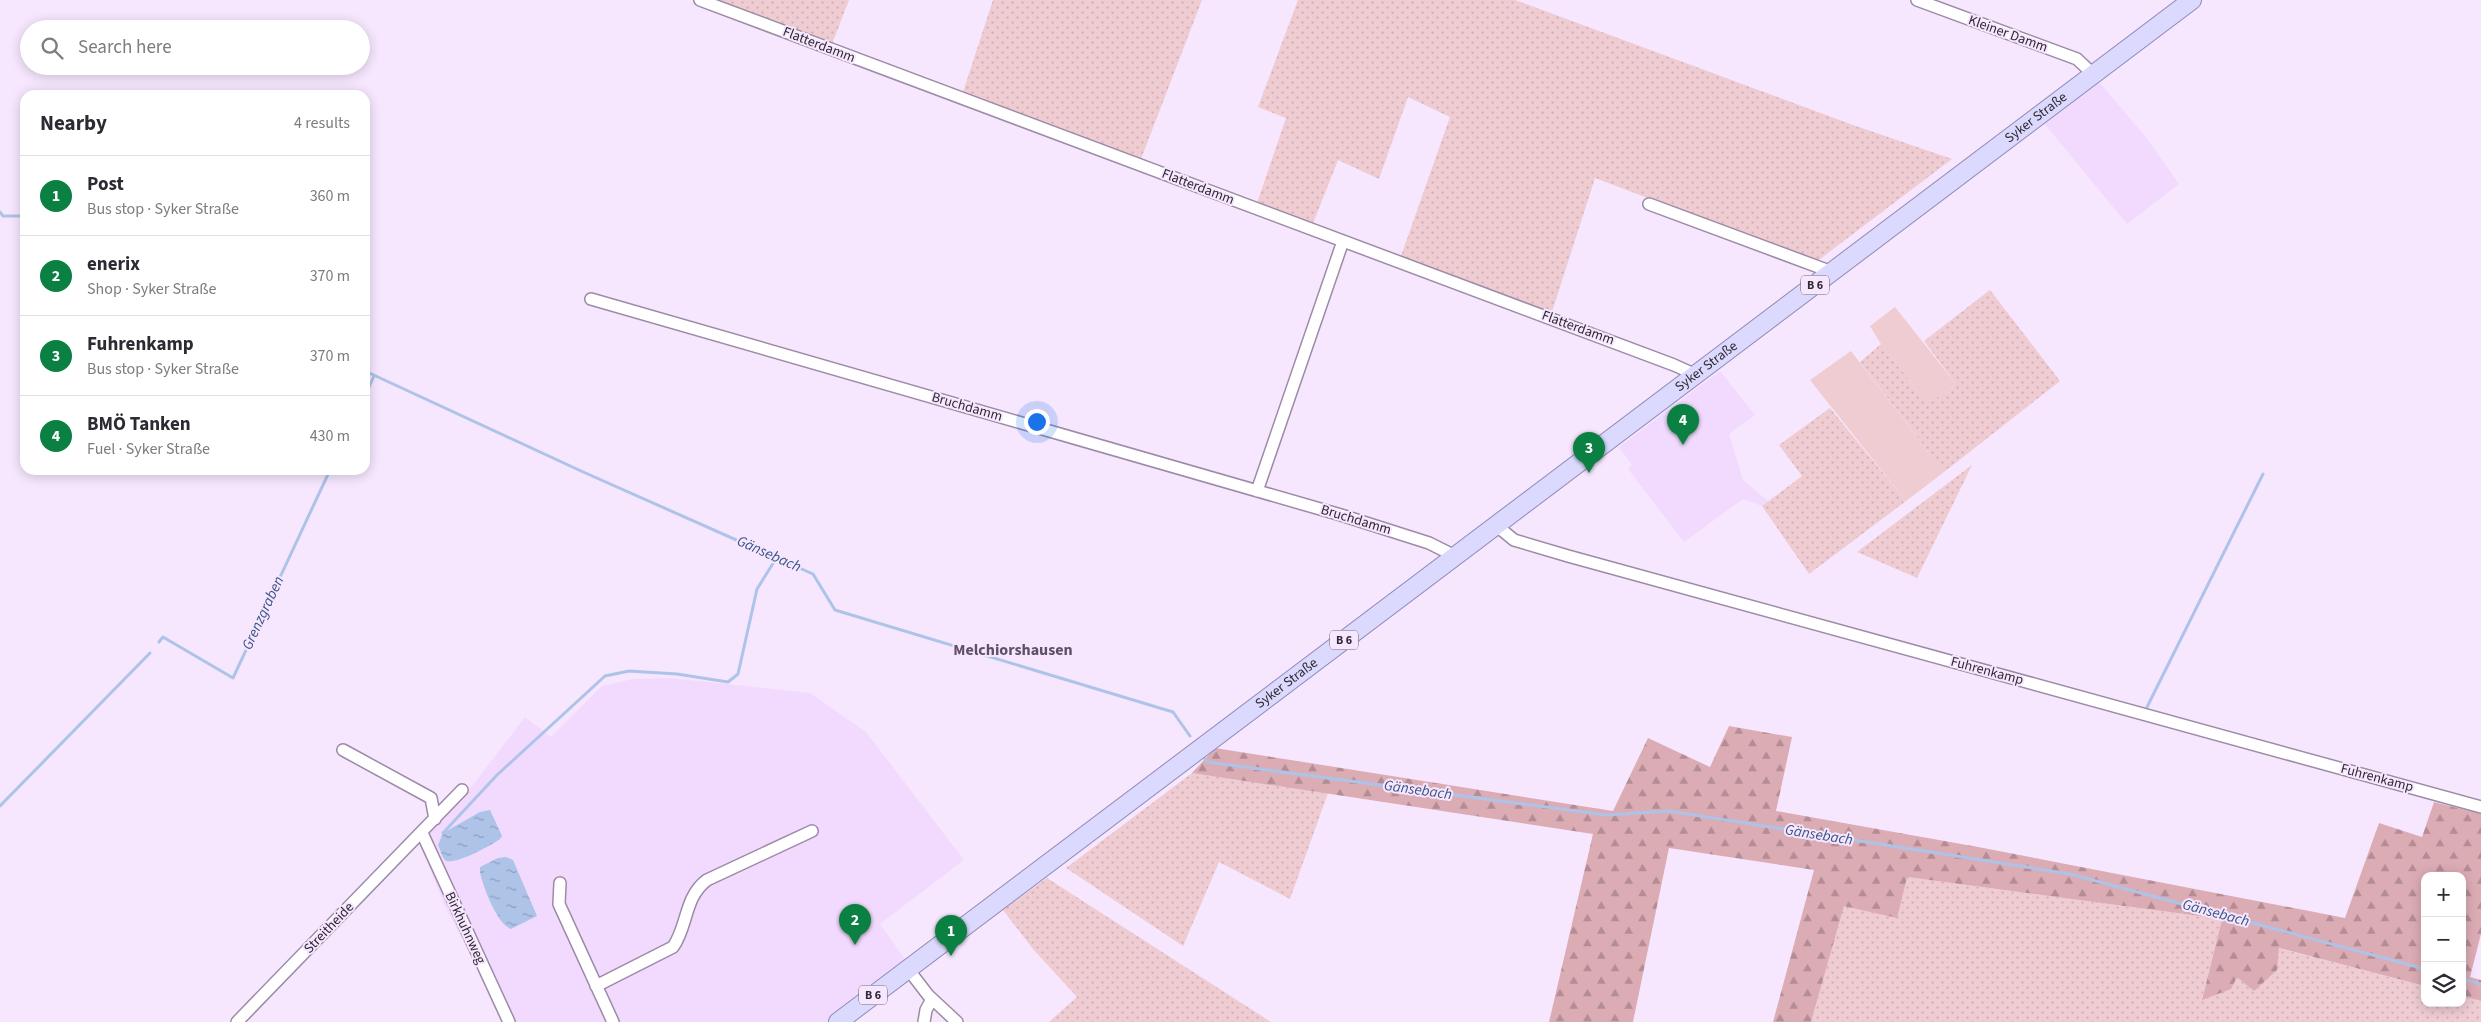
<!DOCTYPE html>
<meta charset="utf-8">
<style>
body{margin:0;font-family:"Source Sans 3",sans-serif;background:#f7f7f7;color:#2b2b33}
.controls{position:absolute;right:15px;bottom:15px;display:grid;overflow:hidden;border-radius:10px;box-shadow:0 2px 12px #0003}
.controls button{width:45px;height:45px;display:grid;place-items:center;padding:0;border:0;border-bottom:1px solid #e1e1e2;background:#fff;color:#2b2b33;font:25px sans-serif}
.you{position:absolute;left:1036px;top:421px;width:18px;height:18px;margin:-12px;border:4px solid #fff;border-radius:50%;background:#1a73e8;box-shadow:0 0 0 8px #1a73e833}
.badge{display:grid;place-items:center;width:32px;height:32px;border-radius:50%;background:#0b8043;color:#fff;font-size:16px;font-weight:700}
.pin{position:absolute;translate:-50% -41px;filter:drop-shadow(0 1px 2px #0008)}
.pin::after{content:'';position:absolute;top:26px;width:18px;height:15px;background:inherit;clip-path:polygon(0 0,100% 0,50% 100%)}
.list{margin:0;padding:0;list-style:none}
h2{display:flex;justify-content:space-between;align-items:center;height:65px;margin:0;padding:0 20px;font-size:21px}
h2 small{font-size:16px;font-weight:400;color:#7c7c81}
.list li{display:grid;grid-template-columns:32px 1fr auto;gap:15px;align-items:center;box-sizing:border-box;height:80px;padding:0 20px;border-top:1px solid #e1e1e2}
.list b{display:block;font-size:19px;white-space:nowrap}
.list p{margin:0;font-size:16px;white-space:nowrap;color:#7c7c81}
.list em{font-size:16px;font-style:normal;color:#7c7c81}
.icon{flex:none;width:28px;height:28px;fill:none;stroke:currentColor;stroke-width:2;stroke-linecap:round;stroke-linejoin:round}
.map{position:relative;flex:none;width:2481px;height:1022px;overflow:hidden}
.search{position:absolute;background:#fff;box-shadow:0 2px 12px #0003;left:20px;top:20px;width:350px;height:55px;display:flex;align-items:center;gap:12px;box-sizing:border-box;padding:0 18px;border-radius:28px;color:#7c7c81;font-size:19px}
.panel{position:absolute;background:#fff;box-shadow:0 2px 12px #0003;left:20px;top:90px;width:350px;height:385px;border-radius:15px}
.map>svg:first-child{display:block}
.built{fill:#f1dafe}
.grass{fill:url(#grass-dots)}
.forest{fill:url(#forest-firs)}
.garden{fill:#efcbd2}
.water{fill:url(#water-ripples)}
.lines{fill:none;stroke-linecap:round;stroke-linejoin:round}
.stream{stroke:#aec3e8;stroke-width:3}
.street-casing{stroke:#9c8ba6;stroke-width:14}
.primary-casing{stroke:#908ab6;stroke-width:20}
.street{stroke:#fff;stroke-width:11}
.primary{stroke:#dbd9fd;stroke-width:18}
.labels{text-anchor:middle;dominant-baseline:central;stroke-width:4;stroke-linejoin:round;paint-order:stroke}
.shield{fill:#f6e7fe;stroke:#6b6271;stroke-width:1}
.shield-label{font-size:12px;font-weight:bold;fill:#302934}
.street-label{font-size:14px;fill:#302934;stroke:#f6e7fe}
.water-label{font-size:15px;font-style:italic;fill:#395485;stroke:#f6e7fe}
.quarter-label{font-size:16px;font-weight:bold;fill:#5f4f67;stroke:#f6e7fe}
</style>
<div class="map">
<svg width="2481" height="1022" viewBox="0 0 2481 1022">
<defs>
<pattern id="grass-dots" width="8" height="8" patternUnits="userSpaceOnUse" patternTransform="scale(1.25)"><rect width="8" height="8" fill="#efcbd2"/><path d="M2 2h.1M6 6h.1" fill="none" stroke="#cdaeb5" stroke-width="1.8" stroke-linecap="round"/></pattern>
<pattern id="forest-firs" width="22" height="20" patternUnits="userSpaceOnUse" patternTransform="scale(1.25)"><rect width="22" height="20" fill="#dcacb5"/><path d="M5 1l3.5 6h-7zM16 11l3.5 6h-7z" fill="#b38c94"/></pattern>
<pattern id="water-ripples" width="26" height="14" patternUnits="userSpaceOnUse" patternTransform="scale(1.25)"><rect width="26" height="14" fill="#aec3e8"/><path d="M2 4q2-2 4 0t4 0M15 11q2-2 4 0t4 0" fill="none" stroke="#8e9ebd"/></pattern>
</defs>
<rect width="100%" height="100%" fill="#f6e7fe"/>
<path class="built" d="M2099,82l46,54 34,48 -52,40 -84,-102z
M1720,371l35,44 -26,19 14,46 25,21 -6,5 -19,-7 -59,43 -56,-73 4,-4 -13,-18z
M670,678l140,15 56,39 98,128 -84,64 27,38 -55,60h-347l-61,-118 -24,-60 56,-63 49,-64 26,20 51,-51 31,-7z"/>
<path class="grass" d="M714,0h135l-17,44z
M993,0h209l-61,159 -178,-67z
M1298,0h217l338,125 99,34 -136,103 -221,-84 -43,134 -151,-56 49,-139 -42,-20 -29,82 -41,-19 -26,66 -55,-23 29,-85 -28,-11z
M1990,290l70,91 -116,91 -84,-110 21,-18 47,60 28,-20 -32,-43z
M1830,408l76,93 -97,73 -47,-68 40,-30 -23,-31z
M1972,465l-55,113 -60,-26z
M1192,773l136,20 -38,106 -71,-37 -36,84 -117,-78z
M1907,877l315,42 -20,80 35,-23 17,15 24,-43 147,38v17h37v-7l19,5v21h-670l33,-117z
M1047,878l224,144h-222l28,-25 -44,-48 -30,-39z"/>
<path class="forest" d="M1729,726l63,11 -16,74 202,36 367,71 34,-95 43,14 12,-35 47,12v120l-11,43 11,3v21l-19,-5v-120h-37v110l-146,-38 -2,22 -23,21 -17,-14 -6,12 -29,11 20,-81 -315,-42 -10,41 -53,-12 -33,116h-38l41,-152 -145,-22 -36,174h-84l44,-188 -401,-61 23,-25 398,63 35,-73 62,29z"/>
<path class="garden" d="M1895,307l61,77 -28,20 -47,-60 -11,-18z
M1851,351l93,121 -38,29 -96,-121z"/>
<path class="water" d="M490,810l12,26 -2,3c-8,6 -48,28 -55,21 -3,-3 -5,-11 -7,-15l5,-12 37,-21z
M506,857l7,3 24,56 -26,13c-14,-5 -28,-42 -31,-57v-5l18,-9z"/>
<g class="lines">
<path class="stream" d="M0,212l3,4h22
M365,371l216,100 232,103 22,36 338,102 17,24
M365,396l9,-20
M159,642l4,-5 70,41 97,-208
M2147,707l116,-233
M1205,759l2,3 399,53 63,-4 401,63 355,95
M0,806l150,-153
M443,833l54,-58 108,-99 24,-5 48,3 51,8 10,-8 19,-85 20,-32
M2462,979l19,5"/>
<g class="street-casing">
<path id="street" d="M700,0l974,365 22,10
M1917,0l160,59 17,16
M1649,204l183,68
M591,299l750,216 88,28 26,13
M1257,491l86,-250
M1497,526l17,14 54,16 913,251
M343,750l88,48 4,21
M422,833l87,189
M560,883l-1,21 54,118
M908,969l20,26 29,27
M596,986l77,-39c15,-21 11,-50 34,-67l105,-49
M237,1022l225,-232
M924,1022l2,-12 6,-11"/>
</g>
<g class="primary-casing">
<g id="primary">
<path id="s1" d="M838,1022l1354,-1022"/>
</g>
</g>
<use href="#street" class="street"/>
<use href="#primary" class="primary"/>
</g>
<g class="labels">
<g class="shield">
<rect x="1801" y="275.5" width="28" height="19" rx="4"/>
<rect x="1330" y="630.5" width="28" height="19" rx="4"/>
<rect x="859" y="985.5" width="28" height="19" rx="4"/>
</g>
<g class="shield-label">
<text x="1815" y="285">B 6</text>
<text x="1344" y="640">B 6</text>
<text x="873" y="995">B 6</text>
</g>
<g class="street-label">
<text transform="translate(2008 34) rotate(20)">Kleiner Damm</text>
<text transform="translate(819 45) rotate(21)">Flatterdamm</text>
<text stroke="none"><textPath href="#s1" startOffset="1501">Syker Straße</textPath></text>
<text transform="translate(1198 187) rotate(21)">Flatterdamm</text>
<text transform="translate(1578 328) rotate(20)">Flatterdamm</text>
<text stroke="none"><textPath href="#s1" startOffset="1088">Syker Straße</textPath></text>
<text transform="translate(967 407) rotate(16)">Bruchdamm</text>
<text transform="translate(1356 520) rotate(17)">Bruchdamm</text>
<text transform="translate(1987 671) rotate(15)">Fuhrenkamp</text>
<text stroke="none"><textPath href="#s1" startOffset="562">Syker Straße</textPath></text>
<text transform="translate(2377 778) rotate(15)">Fuhrenkamp</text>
<text transform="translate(329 928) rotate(-46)">Streitheide</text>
<text transform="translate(465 928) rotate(65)">Birkhuhnweg</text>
</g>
<g class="water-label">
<text transform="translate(769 554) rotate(24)">Gänsebach</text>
<text transform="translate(263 613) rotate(-65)">Grenzgraben</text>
<text transform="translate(1418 790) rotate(8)">Gänsebach</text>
<text transform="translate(1819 835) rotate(9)">Gänsebach</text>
<text transform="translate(2216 913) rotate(15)">Gänsebach</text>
</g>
<g class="quarter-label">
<text x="1013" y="650">Melchiorshausen</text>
</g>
</g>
</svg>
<div class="controls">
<button>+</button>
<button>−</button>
<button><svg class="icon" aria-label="layers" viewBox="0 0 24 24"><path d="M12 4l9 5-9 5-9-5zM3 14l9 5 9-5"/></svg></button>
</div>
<div class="you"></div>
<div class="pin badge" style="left:951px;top:956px">1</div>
<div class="pin badge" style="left:855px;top:945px">2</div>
<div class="pin badge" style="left:1589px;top:473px">3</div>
<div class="pin badge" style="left:1683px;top:445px">4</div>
<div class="search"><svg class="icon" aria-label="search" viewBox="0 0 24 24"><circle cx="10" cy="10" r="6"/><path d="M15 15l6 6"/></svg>Search here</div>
<section class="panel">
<h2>Nearby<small>4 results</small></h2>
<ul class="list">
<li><span class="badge">1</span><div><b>Post</b><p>Bus stop · Syker Straße</p></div><em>360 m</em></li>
<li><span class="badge">2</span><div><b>enerix</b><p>Shop · Syker Straße</p></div><em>370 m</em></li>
<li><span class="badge">3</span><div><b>Fuhrenkamp</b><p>Bus stop · Syker Straße</p></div><em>370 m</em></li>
<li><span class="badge">4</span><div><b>BMÖ Tanken</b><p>Fuel · Syker Straße</p></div><em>430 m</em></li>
</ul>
</section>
</div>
